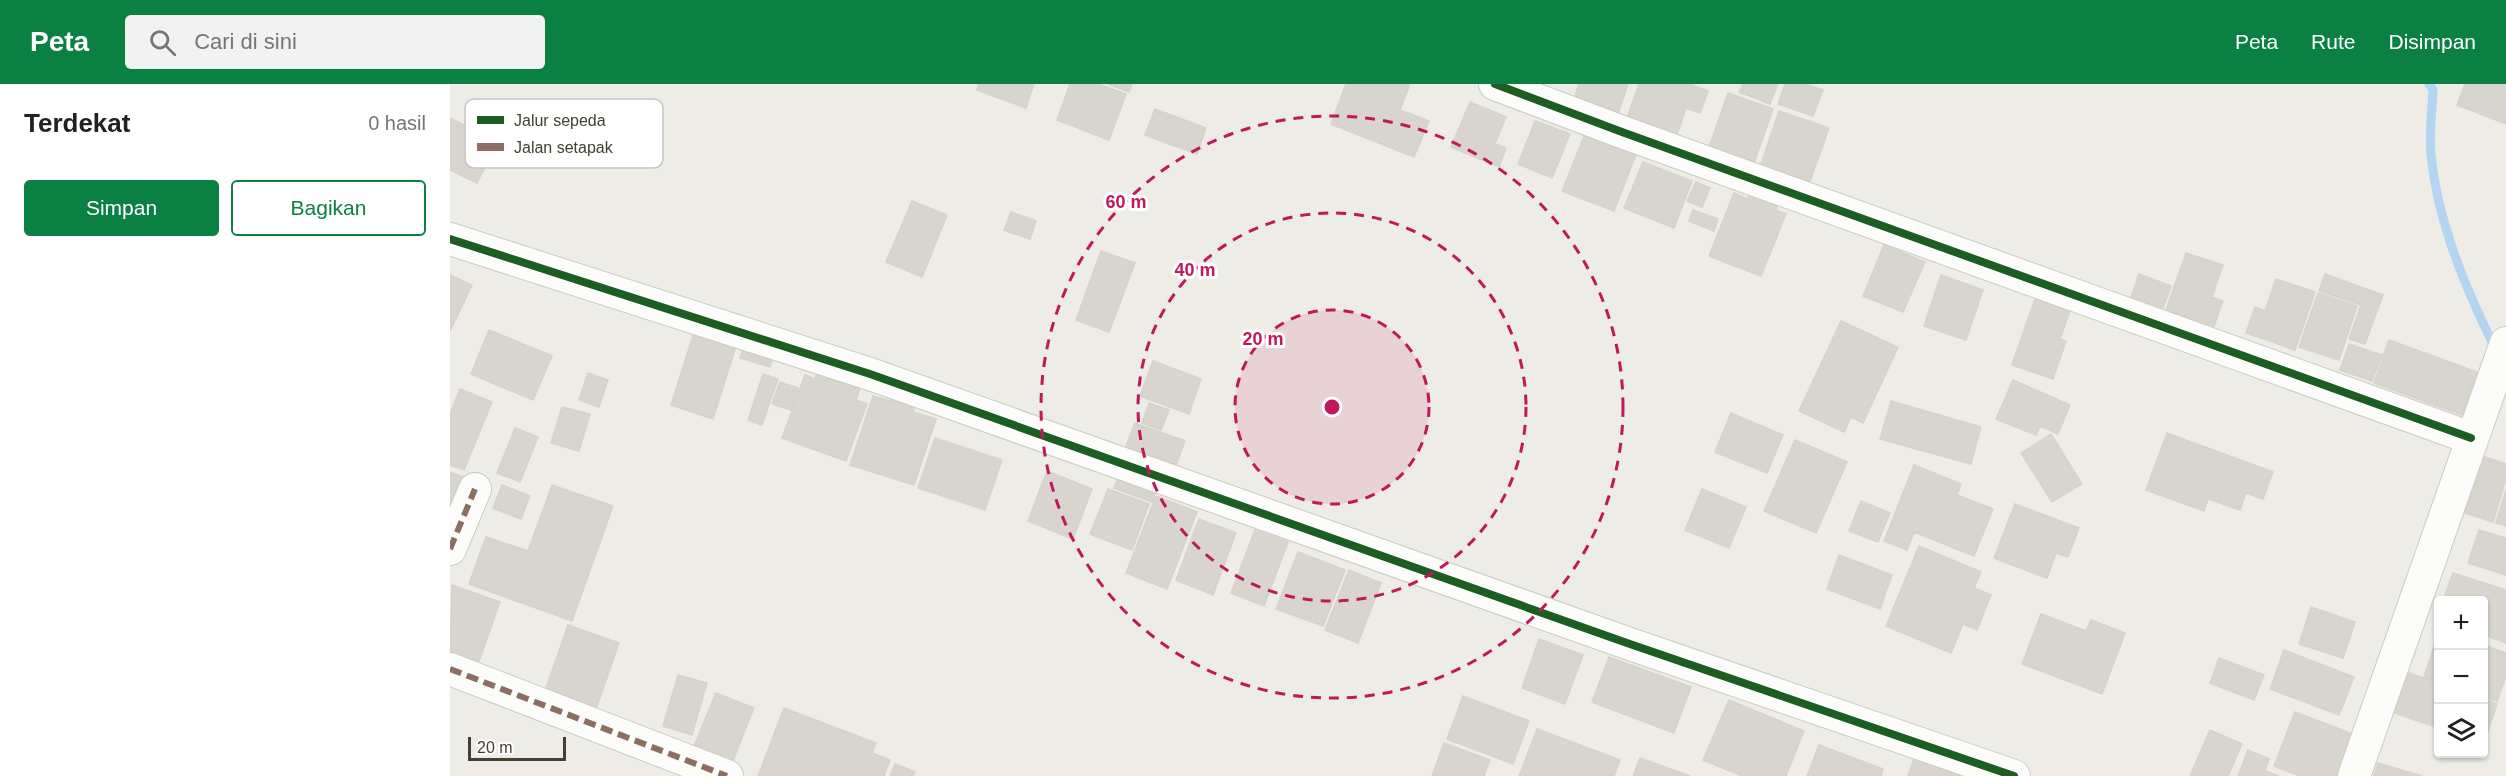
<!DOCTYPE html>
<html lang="id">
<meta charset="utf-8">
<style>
body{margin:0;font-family:Arial,sans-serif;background:#f2f2f2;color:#202124}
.controls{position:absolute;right:18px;bottom:18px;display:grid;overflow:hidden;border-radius:6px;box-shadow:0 2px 4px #0004}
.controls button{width:54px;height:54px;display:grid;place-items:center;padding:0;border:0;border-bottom:2px solid #e0e0e0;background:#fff;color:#202124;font:30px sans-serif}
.scale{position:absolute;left:18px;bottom:15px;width:98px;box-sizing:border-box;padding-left:6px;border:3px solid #443e33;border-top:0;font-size:16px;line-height:21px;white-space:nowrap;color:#443e33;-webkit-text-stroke:4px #fff;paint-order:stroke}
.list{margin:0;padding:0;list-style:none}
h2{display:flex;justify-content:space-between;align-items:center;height:78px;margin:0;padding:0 24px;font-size:26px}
h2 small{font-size:20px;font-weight:400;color:#757577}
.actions{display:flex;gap:12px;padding:18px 24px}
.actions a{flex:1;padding:14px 0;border:2px solid #0b8043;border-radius:6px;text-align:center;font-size:21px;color:#0b8043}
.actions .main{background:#0b8043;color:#fff}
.icon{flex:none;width:33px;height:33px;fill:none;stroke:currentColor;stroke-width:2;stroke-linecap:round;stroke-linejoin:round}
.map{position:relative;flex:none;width:2056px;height:692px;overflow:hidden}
header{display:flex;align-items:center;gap:36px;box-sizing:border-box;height:84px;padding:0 30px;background:#0b8043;color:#fff}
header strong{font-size:28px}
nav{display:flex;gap:33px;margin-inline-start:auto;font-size:21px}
.search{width:420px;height:54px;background:#f2f2f2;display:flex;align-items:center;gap:15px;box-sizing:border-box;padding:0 21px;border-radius:6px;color:#757577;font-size:22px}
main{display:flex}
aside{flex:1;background:#fff}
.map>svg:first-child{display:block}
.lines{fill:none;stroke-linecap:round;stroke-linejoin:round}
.stream{stroke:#b3d5ef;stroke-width:9}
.building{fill:#d8d5ce;stroke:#d6d3cc;stroke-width:1.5}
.minor-casing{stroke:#cccac4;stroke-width:34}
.minor{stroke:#fcfcfb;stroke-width:32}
.quiet{stroke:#8d6e63;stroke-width:6;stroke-dasharray:12 6;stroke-linecap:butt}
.cycleway-casing{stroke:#fff;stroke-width:11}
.cycleway{stroke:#1b5e20;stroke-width:8}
.ring{fill:none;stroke:#c2185b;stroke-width:3;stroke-dasharray:10 8}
.key{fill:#fff;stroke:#c7c5c2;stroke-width:1.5}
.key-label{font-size:16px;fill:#443e33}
.centre{fill:#c2185b;stroke:#fff;stroke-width:3}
.ring-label{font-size:18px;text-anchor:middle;font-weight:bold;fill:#c2185b;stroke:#fff;stroke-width:6;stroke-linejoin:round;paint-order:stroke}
</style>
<header>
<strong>Peta</strong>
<div class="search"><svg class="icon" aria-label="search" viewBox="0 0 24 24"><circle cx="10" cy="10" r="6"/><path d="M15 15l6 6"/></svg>Cari di sini</div>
<nav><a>Peta</a><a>Rute</a><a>Disimpan</a></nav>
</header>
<main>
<aside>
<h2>Terdekat<small>0 hasil</small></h2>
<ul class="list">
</ul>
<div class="actions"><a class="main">Simpan</a><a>Bagikan</a></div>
</aside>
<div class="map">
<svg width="2056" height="692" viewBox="0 0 2056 692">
<rect width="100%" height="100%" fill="#eeece6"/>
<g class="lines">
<path class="stream" d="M1979,0l4,6c-1,21 -4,44 -2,65 7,67 34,133 64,193"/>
</g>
<path class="building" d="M529,0h55l-8,24 -49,-18z
M620,0h28l28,10 -17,46 -52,-20z
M658,0h24l-3,8z
M896,0h64l-10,26 29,11 -15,36 -83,-33z
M1129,0h49l-13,39 -44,-14z
M1189,0h50l19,7 -8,22 -14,-5 -9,27 -50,-17z
M1293,0h35l-8,20 -31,-12z
M1335,0h20l18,6 -10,26 -35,-12z
M2015,0h41v40l-49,-19z
M1278,9l45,16 -21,60 -45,-16z
M1020,18l36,15 -11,27 11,4 -7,19 -48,-20z
M705,25l51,19 -9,26 -52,-19z
M1329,27l50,17 -22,62 -49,-17z
M0,34l48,24 -21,41 -27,-13z
M1085,37l35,13 -18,44 -34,-14z
M1135,50l51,21 -22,56 -52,-20z
M1193,78l49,19 -18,47 -50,-20z
M1246,98l14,6 -8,19 -15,-6z
M1301,106l28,11 -3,9 10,4 -25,62 -52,-20 25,-63 13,6z
M462,117l35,14 -25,62 -36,-15z
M1243,126l25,9 -4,12 -25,-10z
M561,128l25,9 -6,18 -26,-9z
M1434,161l41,17 -22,50 -40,-16z
M651,167l34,12 -26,69 -33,-12z
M1736,169l37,12 -11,32 11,4 -9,25 -48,-16z
M1689,190l32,12 -8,22 -32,-11z
M1875,190l58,21 -18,49 -16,-5 12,-34 -42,-14z
M0,191l22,10 -22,46z
M1491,191l42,15 -17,50 -42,-14z
M1826,195l39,13 -20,58 -49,-17 9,-26 10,4z
M1868,209l39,13 -18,54 -40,-13z
M1585,215l35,12 -10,28 6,2 -13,38 -41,-14z
M1391,237l57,26 -35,76 -12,-6 -7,15 -45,-21z
M246,242l42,14 -25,79 -42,-14z
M39,246l63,26 -19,44 -62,-26z
M296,256l29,9 -5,18 -30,-9z
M1939,256l88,32 -15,43 -88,-32z
M1899,260l33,11 -10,26 -32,-11z
M703,277l48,18 -12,35 -49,-18z
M138,289l20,7 -9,27 -20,-7z
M367,289l43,16 -4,11 11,4 -21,57 -64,-23 23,-63 10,4z
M313,290l15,5 -16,46 -14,-5z
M1563,296l57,25 -12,29 -18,-8 -4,9 -40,-16z
M330,298l18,6 -7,22 -19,-6z
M10,305l32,13 -28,68 -14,-5v-51z
M444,306l23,7 -4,15 23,7 -22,66 -64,-20 23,-69 17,5z
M1441,317l90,26 -10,37 -91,-25z
M699,319l20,7 -8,20 -19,-7z
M112,323l28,7 -11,37 -28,-8z
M1281,329l52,22 -16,38 -52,-21z
M685,339l50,18 -13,34 -50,-18z
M65,344l23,9 -18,45 -23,-9z
M1717,349l106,39 -10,27 -17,-6 -6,17 -32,-11 -4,12 -58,-21z
M1601,350l31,50 -30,18 -31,-49z
M485,354l67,22 -17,50 -67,-22z
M1345,356l52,22 -31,71 -52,-22z
M2032,372l24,8v15l-13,43 -28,-9z
M1464,381l47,19 -4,11 36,14 -19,47 -60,-24 -7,18 -23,-9z
M672,383l37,14 -7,21 -38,-14z
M597,387l45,18 -19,50 -45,-18z
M0,388l13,5 -13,32z
M52,401l28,11 -9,23 -28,-11z
M102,401l61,21 -41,115 -103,-37 17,-47 42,14z
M658,405l41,15 -17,46 -42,-16z
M1252,405l44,18 -17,41 -44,-18z
M2056,406v36l-10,-3z
M706,412l41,16 -30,77 -41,-16z
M1411,417l29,12 -12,29 -29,-11z
M1565,420l64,24 -11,29 -12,-4 -9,25 -53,-20z
M749,435l37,14 -23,62 -37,-15z
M805,446l33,12 -24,64 -33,-13z
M2029,446l27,8v37l-38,-12z
M1469,462l62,26 -7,16 17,7 -14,35 -14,-6 -12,29 -65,-27z
M848,468l47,18 -22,56 -47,-17z
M1389,471l53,20 -12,34 -53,-20z
M899,486l32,13 -23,60 -33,-13z
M2003,489l53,17v53l-22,-8v-35h-41z
M2,501l48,17 -22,62 -28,-10z
M1861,523l44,15 -12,36 -44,-14z
M1591,530l45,17 5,-11 34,13 -23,61 -80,-30z
M118,541l51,18 -24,69 -51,-18z
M1988,550v48l-14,-5z
M1089,555l44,16 -18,49 -43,-16z
M2034,561l22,8v23l-9,25 -13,-4z
M1834,566l70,27 -15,38 -69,-26z
M1159,573l82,30 -17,46 -82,-31z
M1769,574l45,17 -10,25 -44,-17z
M1956,588l32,11v45l-46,-16z
M228,591l29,8 -15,52 -29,-9z
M266,609l38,15 -24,60 -39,-15z
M1013,612l66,25 -16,43 -66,-25z
M2034,615l13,5 -13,39z
M1279,616l75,31 -18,45h-44l-39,-16z
M334,624l92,35 -4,10 18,7 -6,16h-126z
M1845,628l60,23 -16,41h-39l-26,-10z
M1087,645l83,31 -6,16h-95z
M1760,646l32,14 -14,32h-38z
M994,659l46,17 -6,16h-52z
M1369,661l64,24 -2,7h-74z
M1467,666l69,26h-78z
M1798,666l21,9 -4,12 14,5h-41z
M1190,674l50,18h-57z
M1928,679l44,13h-48z
M445,680l20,8 -2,4h-23z"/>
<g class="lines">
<g class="minor-casing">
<path id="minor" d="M1045,0l127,48 849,306
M0,155l420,135 757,269 387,133
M0,465l25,-60
M0,585l277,107
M1904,692l152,-433"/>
</g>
<use href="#minor" class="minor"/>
<path class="quiet" d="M0,465l25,-60
M0,585l277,107"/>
<g class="cycleway-casing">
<path id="cycleway" d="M1045,0l127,48 849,306
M0,155l420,135 757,269 387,133"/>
</g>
<use href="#cycleway" class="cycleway"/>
</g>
<circle cx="882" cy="323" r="97" fill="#c2185b" fill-opacity=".12"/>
<g class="ring">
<circle cx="882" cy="323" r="97"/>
<circle cx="882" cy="323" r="194"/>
<circle cx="882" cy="323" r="291"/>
</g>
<rect x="15" y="15" width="198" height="69" rx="9" class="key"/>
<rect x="27" y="32" width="27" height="8" fill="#1b5e20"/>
<rect x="27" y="59" width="27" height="8" fill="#8d6e63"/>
<g class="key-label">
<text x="64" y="42">Jalur sepeda</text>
<text x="64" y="69">Jalan setapak</text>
</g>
<circle cx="882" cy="323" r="9" class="centre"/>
<g class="ring-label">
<text x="676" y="124">60 m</text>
<text x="745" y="192">40 m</text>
<text x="813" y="261">20 m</text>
</g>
</svg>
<div class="controls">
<button>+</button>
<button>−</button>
<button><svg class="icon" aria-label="layers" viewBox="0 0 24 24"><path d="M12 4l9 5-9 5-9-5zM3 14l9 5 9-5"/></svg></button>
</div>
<div class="scale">20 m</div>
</div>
</main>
